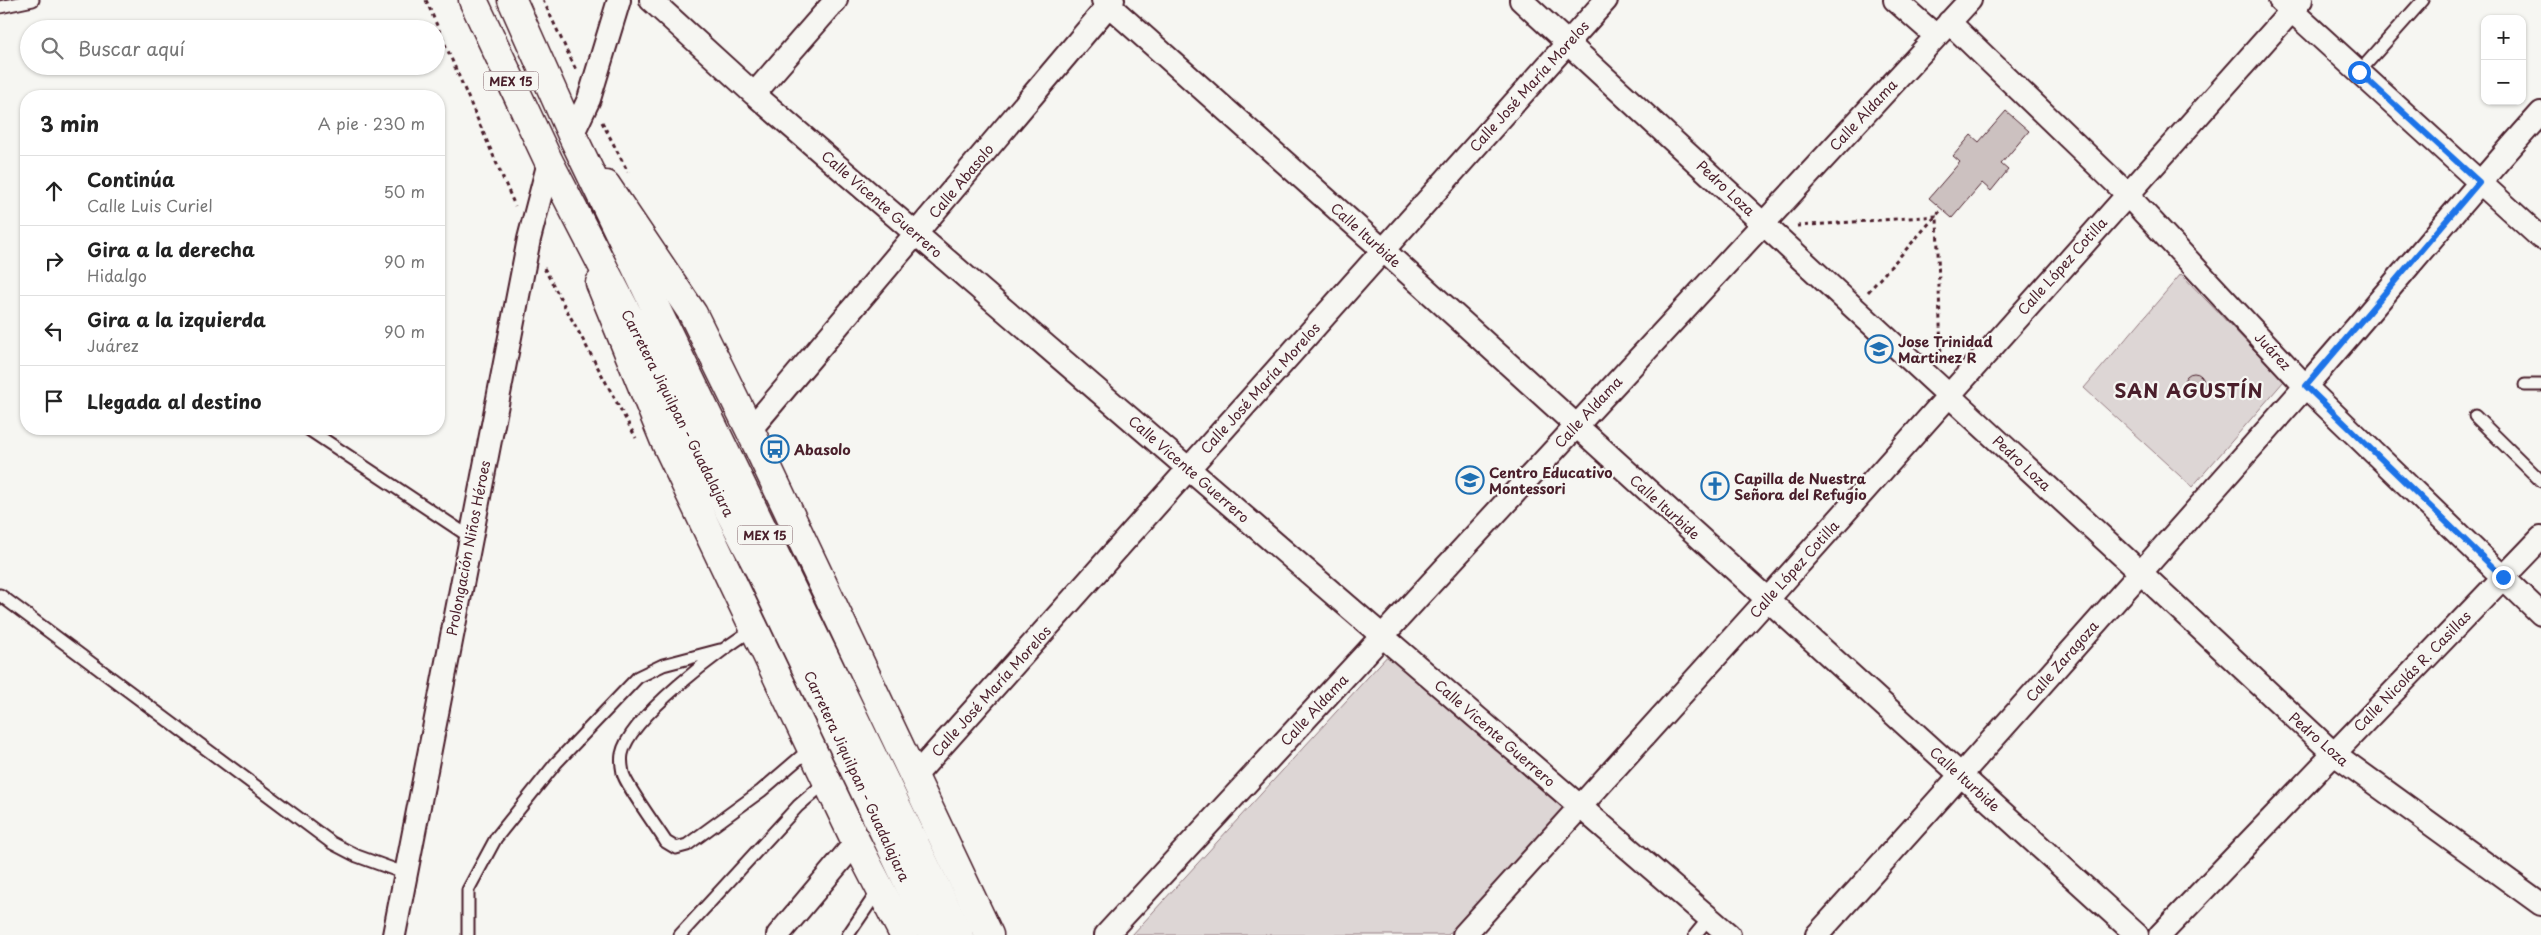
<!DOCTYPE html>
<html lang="es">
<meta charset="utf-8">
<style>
body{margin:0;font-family:"Playpen Sans",sans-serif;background:#f2f2f2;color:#222}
.controls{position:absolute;right:15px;top:15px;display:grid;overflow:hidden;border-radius:10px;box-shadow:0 1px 4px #0004}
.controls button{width:45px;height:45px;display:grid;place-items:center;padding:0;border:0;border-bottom:1px solid #e0e0e0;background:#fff;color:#222;font:25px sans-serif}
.stop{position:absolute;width:15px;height:15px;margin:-11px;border:4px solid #1a73e8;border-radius:50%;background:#fff}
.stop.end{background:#1a73e8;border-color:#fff;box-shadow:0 1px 5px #0008}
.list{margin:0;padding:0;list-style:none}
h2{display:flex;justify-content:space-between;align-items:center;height:65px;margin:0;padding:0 20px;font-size:21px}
h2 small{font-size:16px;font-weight:400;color:#767676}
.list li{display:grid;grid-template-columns:32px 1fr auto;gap:15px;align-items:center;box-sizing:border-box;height:70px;padding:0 20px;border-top:1px solid #e0e0e0}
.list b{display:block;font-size:19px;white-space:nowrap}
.list p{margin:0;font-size:16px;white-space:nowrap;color:#767676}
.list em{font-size:16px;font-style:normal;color:#767676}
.icon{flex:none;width:28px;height:28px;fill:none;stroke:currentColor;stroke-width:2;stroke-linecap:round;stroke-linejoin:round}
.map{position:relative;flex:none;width:2541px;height:935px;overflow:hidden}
.search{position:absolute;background:#fff;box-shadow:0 1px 4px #0004;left:20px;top:20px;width:425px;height:55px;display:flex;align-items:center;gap:12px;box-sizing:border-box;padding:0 18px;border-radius:28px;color:#767676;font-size:19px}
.panel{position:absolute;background:#fff;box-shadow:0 1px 4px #0004;left:20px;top:90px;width:425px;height:345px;border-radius:20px}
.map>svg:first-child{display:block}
.green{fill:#ddd6d5;stroke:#947a80}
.building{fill:#ccc1c0;stroke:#4a1f2b}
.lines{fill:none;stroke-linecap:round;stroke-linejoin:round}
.lane-casing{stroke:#4a1f2b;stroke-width:15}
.street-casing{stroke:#4a1f2b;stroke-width:26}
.secondary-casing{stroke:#4a1f2b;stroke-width:31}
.highway-casing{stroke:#4a1f2b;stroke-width:31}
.path{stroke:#4a1f2b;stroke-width:3;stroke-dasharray:4 4;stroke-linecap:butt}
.lane{stroke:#f6f6f2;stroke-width:11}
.street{stroke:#f6f6f2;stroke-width:22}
.secondary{stroke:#f6f6f2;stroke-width:28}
.highway{stroke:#f6f6f2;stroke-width:28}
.route{stroke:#1a73e8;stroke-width:6}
.labels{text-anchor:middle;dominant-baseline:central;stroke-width:4.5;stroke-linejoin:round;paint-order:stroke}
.shield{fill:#f6f6f2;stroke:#7e6067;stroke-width:1}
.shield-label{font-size:12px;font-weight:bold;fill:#4a1f2b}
.street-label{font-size:14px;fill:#4a1f2b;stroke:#f6f6f2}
.poi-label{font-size:14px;font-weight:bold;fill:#4a1f2b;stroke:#f6f6f2;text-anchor:start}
.district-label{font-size:19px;font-weight:bold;letter-spacing:1px;fill:#4a1f2b;stroke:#f6f6f2}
</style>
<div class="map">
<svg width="2541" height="935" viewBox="0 0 2541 935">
<rect width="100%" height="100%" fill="#f6f6f2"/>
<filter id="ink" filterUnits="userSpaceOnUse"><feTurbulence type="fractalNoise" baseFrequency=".02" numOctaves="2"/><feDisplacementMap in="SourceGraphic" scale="10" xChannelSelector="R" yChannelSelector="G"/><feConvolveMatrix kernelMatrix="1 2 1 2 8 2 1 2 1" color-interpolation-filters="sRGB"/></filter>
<g filter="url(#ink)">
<path class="green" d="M2181,274l103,107 -92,106 -108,-99z
M1390,653l175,153 -117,129h-316z"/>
<path class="building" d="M2006,111l23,20 -28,33 7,6 -17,21 -9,-8 -30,35 -23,-20 31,-36 -7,-6 18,-21 8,7z
M2184 383a10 10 0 1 1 20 0a10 10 0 1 1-20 0Z"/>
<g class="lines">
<g class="lane-casing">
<path id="lane" d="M0,7l33,-7
M2359,72l64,-72
M2525,385h16
M2475,416l66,65
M308,429l162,108
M0,595l332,248 25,13 47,17
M754,629c-31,18 -126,90 -132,125 -1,5 0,14 1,19 2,11 35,56 43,69l10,6 11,-3 74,-54 50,-43
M468,935v-45l28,-52 60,-75 82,-86 25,-12 57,-15
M680,935l118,-129 29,-25
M848,935l32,-47
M1695,935l14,-17"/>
</g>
<g class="street-casing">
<path id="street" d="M651,0l103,94 975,841
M1103,0l280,250 754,685
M1521,0l619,572 193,181 208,151
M1895,0l41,36
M2280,0l261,238
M1949,22l171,165 185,199 236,228
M754,94l82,-94
M572,135l17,-36 30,-99
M750,430l363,-430
M914,777l692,-777
M394,935l135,-696 20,-77
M778,935l78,-93
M1106,935l864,-935
M1464,935l303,-335 534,-600
M1817,935c164,-181 325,-364 487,-547 80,-91 156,-185 237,-275
M2160,935l381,-397"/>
</g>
<g class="secondary-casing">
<path id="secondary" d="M606,185l87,129 57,116 239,505
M600,283l64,156 192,403 48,93"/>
</g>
<g class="highway-casing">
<path id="highway" d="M473,0l76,162 210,407 174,366
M512,0l60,135 387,800"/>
</g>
<path class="path" d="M426,0l89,206
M543,0l33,70
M602,122l26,50
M1797,226l140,-10 4,143
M544,268l92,170
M1868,292l74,-83"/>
<use href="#lane" class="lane"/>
<use href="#street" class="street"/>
<use href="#secondary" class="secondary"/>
<use href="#highway" class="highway"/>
</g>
</g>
<g class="lines" filter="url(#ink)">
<path class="route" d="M2359,72l120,110 -173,204 197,191"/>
</g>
<defs>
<g id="school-ring" transform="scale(1.4375)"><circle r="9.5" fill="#f6f6f2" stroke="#1f6fb2" stroke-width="1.5"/><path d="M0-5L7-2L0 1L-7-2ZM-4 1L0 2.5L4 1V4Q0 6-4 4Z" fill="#1f6fb2"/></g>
<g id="bus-ring" transform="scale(1.4375)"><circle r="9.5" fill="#f6f6f2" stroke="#1f6fb2" stroke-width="1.5"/><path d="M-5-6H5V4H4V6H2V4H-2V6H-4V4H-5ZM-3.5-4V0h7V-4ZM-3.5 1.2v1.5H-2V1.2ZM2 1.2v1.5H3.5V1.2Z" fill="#1f6fb2"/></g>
<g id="church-ring" transform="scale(1.4375)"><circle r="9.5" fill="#f6f6f2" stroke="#1f6fb2" stroke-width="1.5"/><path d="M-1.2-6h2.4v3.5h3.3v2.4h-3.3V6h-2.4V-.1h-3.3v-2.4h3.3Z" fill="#1f6fb2"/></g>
</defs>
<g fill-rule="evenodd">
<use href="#school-ring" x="1879" y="349"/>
<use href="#bus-ring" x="775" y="449"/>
<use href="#school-ring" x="1470" y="480"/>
<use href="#church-ring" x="1715" y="486"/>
</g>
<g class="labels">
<g class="shield">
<rect x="483.5" y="71.5" width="55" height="19" rx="4"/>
<rect x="737.5" y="525.5" width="55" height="19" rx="4"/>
</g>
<g class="shield-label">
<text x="511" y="81">MEX 15</text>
<text x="765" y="535">MEX 15</text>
</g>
<g class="street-label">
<text transform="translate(1529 86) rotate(-48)">Calle José María Morelos</text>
<text transform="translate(1863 115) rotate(-47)">Calle Aldama</text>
<text transform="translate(961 181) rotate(-50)">Calle Abasolo</text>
<text transform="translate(1726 188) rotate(43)">Pedro Loza</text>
<text transform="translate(882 204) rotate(41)">Calle Vicente Guerrero</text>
<text transform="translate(1366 235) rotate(42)">Calle Iturbide</text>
<text transform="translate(2062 266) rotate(-48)">Calle López Cotilla</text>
<text transform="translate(2273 351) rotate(47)">Juárez</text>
<text transform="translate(1260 388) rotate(-48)">Calle José María Morelos</text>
<text transform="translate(1588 412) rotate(-47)">Calle Aldama</text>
<text transform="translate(678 413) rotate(63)">Carretera Jiquilpan - Guadalajara</text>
<text transform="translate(2022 463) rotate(43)">Pedro Loza</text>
<text transform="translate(1189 469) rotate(41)">Calle Vicente Guerrero</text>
<text transform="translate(1665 507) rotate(42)">Calle Iturbide</text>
<text transform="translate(468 548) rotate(-79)">Prolongación Niños Héroes</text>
<text transform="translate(1794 569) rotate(-48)">Calle López Cotilla</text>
<text transform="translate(2062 661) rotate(-49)">Calle Zaragoza</text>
<text transform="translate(2412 671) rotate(-46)">Calle Nicolás R. Casillas</text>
<text transform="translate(991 691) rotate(-48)">Calle José María Morelos</text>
<text transform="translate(1314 710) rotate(-47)">Calle Aldama</text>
<text transform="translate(1495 733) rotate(41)">Calle Vicente Guerrero</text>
<text transform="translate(2319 739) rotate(41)">Pedro Loza</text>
<text transform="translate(857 776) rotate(65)">Carretera Jiquilpan - Guadalajara</text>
<text transform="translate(1965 779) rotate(42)">Calle Iturbide</text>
</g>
<g class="poi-label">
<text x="1898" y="341">Jose Trinidad<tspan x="1898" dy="16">Martinez R</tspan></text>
<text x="794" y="449">Abasolo</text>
<text x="1489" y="472">Centro Educativo<tspan x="1489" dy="16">Montessori</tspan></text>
<text x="1734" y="478">Capilla de Nuestra<tspan x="1734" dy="16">Señora del Refugio</tspan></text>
</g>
<g class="district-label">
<text x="2189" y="390">SAN AGUSTÍN</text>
</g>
</g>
</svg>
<div class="controls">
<button>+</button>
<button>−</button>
</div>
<div class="stop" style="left:2359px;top:72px"></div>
<div class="stop end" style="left:2503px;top:577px"></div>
<div class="search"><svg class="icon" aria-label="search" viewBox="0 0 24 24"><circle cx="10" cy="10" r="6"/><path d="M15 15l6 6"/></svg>Buscar aquí</div>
<section class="panel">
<h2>3 min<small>A pie · 230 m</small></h2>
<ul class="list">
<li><svg class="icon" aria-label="ahead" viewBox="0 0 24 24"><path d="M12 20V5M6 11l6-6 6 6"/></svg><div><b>Continúa</b><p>Calle Luis Curiel</p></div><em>50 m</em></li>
<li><svg class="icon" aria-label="right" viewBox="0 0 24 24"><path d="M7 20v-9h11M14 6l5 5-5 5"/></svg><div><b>Gira a la derecha</b><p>Hidalgo</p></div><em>90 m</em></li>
<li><svg class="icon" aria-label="left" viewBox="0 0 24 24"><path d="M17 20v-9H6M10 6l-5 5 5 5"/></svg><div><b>Gira a la izquierda</b><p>Juárez</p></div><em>90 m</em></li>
<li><svg class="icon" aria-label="arrive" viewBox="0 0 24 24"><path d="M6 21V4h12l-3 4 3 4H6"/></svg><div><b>Llegada al destino</b></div></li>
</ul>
</section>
</div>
